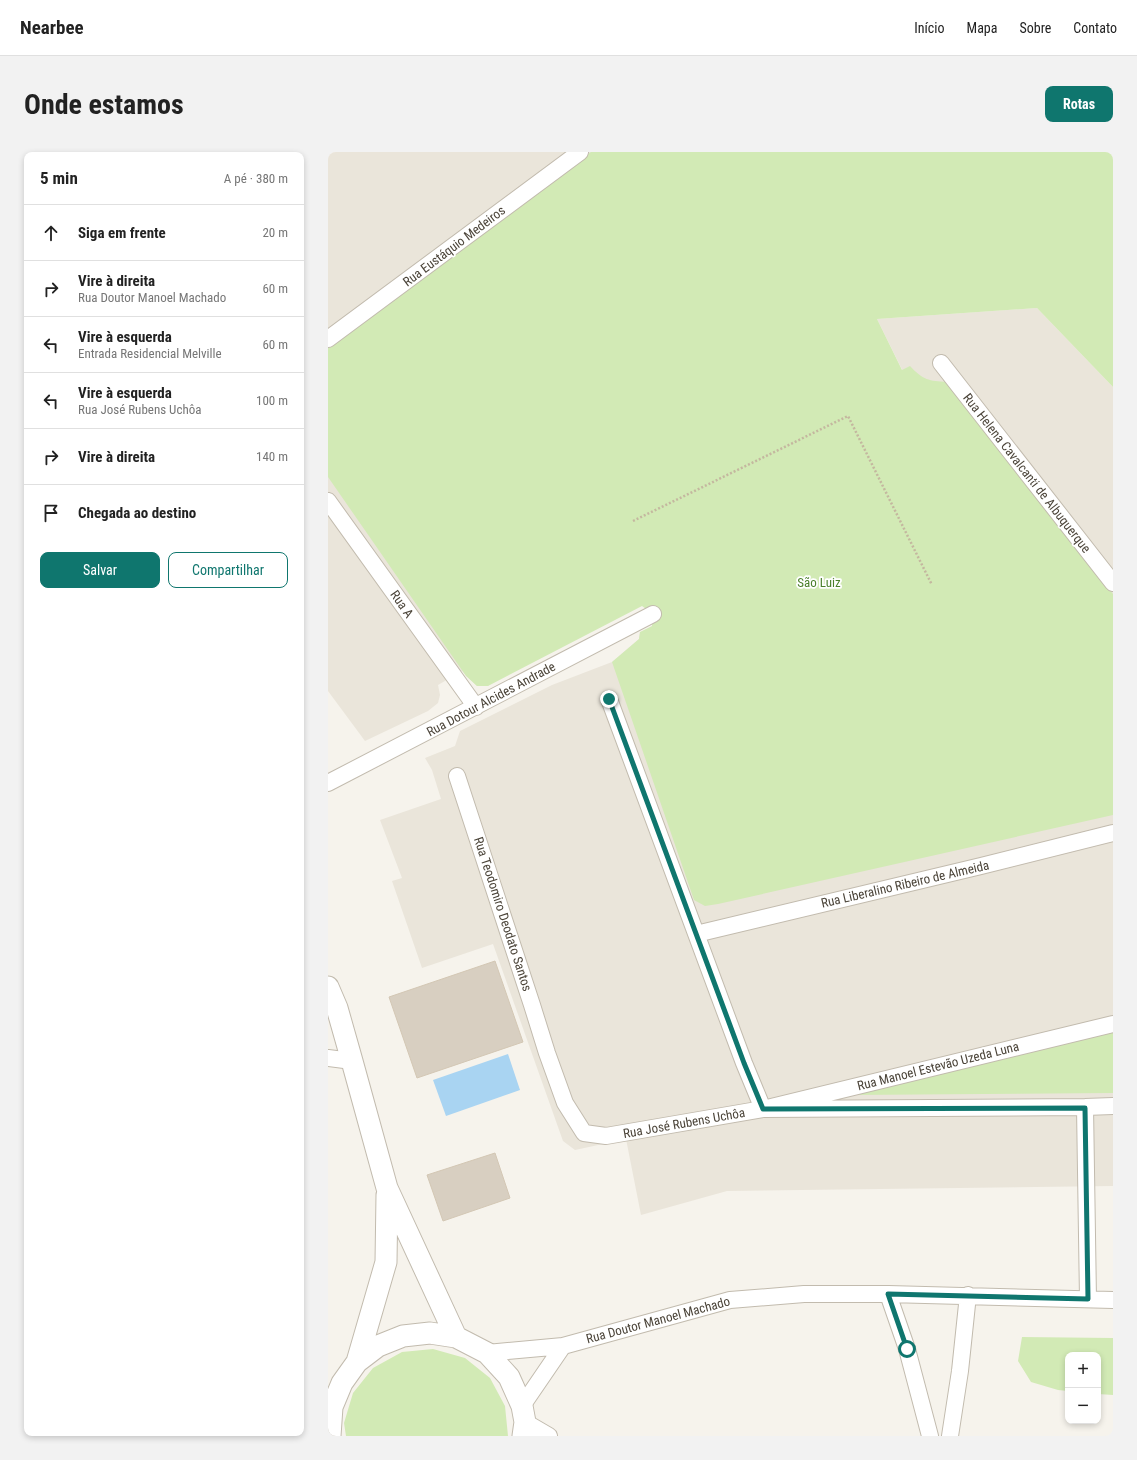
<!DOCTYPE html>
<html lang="pt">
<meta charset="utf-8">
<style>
body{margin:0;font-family:"Roboto Condensed",sans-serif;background:#f2f2f2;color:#222}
.controls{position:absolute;right:12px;bottom:12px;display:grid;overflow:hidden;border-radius:8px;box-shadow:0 2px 6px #0003}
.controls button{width:36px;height:36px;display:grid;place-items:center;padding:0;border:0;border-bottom:1px solid #e0e0e0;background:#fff;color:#222;font:20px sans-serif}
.stop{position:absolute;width:12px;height:12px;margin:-9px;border:3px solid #0f766e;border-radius:50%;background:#fff}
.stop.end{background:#0f766e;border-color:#fff;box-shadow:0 1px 4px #0008}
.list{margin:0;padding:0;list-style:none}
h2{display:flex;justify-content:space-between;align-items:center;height:52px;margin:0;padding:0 16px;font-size:17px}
h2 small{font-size:13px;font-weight:400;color:#767676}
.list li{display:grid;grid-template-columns:26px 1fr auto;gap:12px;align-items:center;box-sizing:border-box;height:56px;padding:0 16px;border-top:1px solid #e0e0e0}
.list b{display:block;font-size:15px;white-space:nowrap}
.list p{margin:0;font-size:13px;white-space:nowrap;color:#767676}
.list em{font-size:13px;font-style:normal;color:#767676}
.actions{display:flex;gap:8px;padding:12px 16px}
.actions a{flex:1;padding:9px 0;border:1px solid #0f766e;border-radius:8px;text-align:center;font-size:14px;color:#0f766e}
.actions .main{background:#0f766e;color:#fff}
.icon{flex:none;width:22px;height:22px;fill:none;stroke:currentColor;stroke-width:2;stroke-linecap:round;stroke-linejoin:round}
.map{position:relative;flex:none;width:785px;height:1284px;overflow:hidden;border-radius:8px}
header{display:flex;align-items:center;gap:24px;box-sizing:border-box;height:56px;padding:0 20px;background:#fff;border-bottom:1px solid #e0e0e0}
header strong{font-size:19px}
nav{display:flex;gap:22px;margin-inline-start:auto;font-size:14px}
.intro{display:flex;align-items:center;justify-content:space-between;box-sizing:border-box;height:96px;padding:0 24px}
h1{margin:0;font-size:28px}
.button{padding:10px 18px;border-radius:8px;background:#0f766e;color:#fff;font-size:14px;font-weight:700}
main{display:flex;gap:24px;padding:0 24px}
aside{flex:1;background:#fff;border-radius:8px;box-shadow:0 2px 6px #0003}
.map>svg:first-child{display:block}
.residential{fill:#eae5da}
.green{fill:#d2eab5}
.water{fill:#a9d4f2}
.building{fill:#d8cfc1;stroke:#d3c7b4}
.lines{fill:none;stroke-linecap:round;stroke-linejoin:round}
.minor-casing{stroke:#c2bbae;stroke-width:18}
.tertiary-casing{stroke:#c2bbae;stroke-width:23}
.path{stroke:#c4b79f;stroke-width:2.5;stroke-dasharray:2 2;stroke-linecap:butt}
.minor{stroke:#fff;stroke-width:16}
.tertiary{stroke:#fff;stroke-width:21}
.route{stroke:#0f766e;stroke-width:5}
.labels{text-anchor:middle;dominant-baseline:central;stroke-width:3.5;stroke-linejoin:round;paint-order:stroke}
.street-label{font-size:13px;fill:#4b4439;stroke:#fff}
.park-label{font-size:13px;fill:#4a7f2a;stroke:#fff}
</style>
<header>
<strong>Nearbee</strong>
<nav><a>Início</a><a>Mapa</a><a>Sobre</a><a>Contato</a></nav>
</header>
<div class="intro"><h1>Onde estamos</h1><a class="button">Rotas</a></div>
<main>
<aside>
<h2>5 min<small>A pé · 380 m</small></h2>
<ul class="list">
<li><svg class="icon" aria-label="ahead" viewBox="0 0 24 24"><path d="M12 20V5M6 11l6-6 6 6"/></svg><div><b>Siga em frente</b></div><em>20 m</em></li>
<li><svg class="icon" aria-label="right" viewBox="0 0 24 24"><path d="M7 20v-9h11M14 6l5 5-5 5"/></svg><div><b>Vire à direita</b><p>Rua Doutor Manoel Machado</p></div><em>60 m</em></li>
<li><svg class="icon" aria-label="left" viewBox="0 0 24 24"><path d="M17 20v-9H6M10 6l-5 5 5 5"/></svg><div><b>Vire à esquerda</b><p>Entrada Residencial Melville</p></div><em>60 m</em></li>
<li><svg class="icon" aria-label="left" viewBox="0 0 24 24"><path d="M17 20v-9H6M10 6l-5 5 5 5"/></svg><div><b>Vire à esquerda</b><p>Rua José Rubens Uchôa</p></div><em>100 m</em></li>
<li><svg class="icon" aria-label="right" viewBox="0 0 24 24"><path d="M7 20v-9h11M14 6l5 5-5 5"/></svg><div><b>Vire à direita</b></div><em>140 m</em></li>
<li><svg class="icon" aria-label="arrive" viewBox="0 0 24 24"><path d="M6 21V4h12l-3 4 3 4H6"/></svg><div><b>Chegada ao destino</b></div></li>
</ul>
<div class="actions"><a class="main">Salvar</a><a>Compartilhar</a></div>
</aside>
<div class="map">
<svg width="785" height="1284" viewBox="0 0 785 1284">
<rect width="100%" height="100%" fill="#f6f3ec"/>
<path class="residential" d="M0,0h416l-256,534h-11l-15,-15 -24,14 2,10 -2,8 -10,8 -63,30 -37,-50z
M709,156l76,79v799l-386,5 -86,24 -15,-76 -51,11 -12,-9 -70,-197 -71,24 -30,-87 10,-3 -22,-58 61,-21 -9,-29 -7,-12 30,-12 5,-15 92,-46 60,-23 27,-23 1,-7 420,56 -183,-369z"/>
<path class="green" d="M263,0h522v235l-76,-79 -160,11 25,51 8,-4c13,14 19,15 37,16l166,212v221l-395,89 -13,2 -11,-6 -82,-238 27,-23 1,-7 12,-6 1,-12 -11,-8 -154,80h-11l-11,-10 -138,-199v-130z
M785,878v63l-263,2z
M694,1185l91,1v57l-15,-1v-39h-30v36l-10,-1 -27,-8 -13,-21z
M105,1197l32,9 25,20 15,28 3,30h-162l-2,-13 9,-30 20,-25 29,-16z"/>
<path class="water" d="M180,902l12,36 -74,26 -13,-36z"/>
<path class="building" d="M167,809l28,81 -106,36 -28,-81z
M167,1001l15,45 -67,23 -16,-46z"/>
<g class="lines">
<g class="minor-casing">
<path id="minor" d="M0,187l252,-187
M613,211l172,220
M0,349l148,206
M281,547l135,364 19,46 350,-85
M129,624l75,229 15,48 18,50 19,30 22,3 157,-27 322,-2 28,-1
M0,631l325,-169
M368,782l285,-68 132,-33
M0,906l24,3
M757,955l3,192
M560,1142l19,55 23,87
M159,1201l76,-7 167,-46 74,-6h84l225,6
M194,1254l41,-60
M197,1270l24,14
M622,1284l10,-65 8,-76"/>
</g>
<g class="tertiary-casing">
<path id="tertiary" d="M0,835l9,21 15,53 35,127 69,149
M29,1210l29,-100 1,-67
M2,1284l2,-29 10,-24 15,-21 21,-16 25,-10 27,-3 26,4 31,16 22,24 13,29 3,16 -2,14"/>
</g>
<path class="path" d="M305,369l215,-105 84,169"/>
<use href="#minor" class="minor"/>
<use href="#tertiary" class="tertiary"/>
</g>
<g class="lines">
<path class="route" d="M281,547l135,364 19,46 322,-1 3,191 -200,-5 19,55"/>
</g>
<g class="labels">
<g class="street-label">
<text transform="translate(126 94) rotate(-37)">Rua Eustáquio Medeiros</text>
<text transform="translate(699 321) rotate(52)">Rua Helena Cavalcanti de Albuquerque</text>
<text transform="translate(74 452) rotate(55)">Rua A</text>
<text transform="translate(163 547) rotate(-28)">Rua Dotour Alcides Andrade</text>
<text transform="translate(577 732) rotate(-13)">Rua Liberalino Ribeiro de Almeida</text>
<text transform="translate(175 762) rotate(72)">Rua Teodomiro Deodato Santos</text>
<text transform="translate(610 914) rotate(-14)">Rua Manoel Estevão Uzeda Luna</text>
<text transform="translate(356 971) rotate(-10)">Rua José Rubens Uchôa</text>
<text transform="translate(330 1168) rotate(-15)">Rua Doutor Manoel Machado</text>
</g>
<g class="park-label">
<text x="491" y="430">São Luiz</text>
</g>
</g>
</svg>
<div class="controls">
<button>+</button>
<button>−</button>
</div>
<div class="stop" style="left:579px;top:1197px"></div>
<div class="stop end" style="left:281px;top:547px"></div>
</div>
</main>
